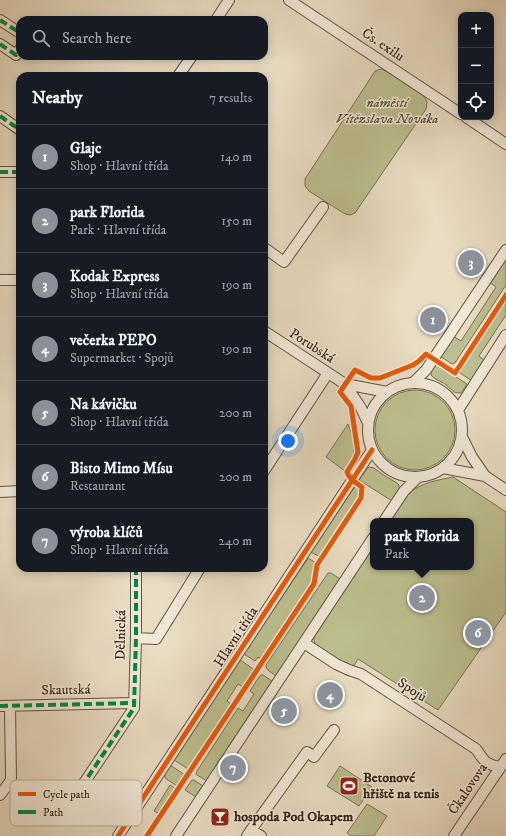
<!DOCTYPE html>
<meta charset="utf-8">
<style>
body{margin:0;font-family:"IM FELL DW Pica",serif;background:#20242c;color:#f1f3f6}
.controls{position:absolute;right:12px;top:12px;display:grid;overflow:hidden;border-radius:8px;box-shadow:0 2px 10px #0003}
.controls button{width:36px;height:36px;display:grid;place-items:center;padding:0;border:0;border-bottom:1px solid #363941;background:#171b24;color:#f1f3f6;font:20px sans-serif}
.you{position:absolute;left:288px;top:441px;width:14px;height:14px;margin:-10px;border:3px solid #fff;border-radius:50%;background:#1a73e8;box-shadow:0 0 0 6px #1a73e833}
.badge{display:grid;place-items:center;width:26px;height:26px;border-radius:50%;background:#8c9099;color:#fff;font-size:13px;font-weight:700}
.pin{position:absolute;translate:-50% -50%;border:2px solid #fff;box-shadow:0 1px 4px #0006}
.popup{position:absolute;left:370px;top:518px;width:104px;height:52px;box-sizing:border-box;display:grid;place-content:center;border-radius:8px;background:#171b24;filter:drop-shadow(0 1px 3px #0005);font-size:13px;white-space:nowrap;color:#9ea1a6}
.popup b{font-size:15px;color:#f1f3f6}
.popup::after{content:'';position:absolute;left:50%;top:100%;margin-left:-8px;border:8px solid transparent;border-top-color:#171b24}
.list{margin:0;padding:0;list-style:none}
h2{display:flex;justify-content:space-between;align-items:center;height:52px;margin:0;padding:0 16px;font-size:17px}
h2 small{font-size:13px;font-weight:400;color:#9ea1a6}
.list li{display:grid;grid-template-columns:26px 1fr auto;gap:12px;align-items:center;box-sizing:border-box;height:64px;padding:0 16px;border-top:1px solid #363941}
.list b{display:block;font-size:15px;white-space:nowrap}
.list p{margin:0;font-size:13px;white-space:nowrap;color:#9ea1a6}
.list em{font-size:13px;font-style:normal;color:#9ea1a6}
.icon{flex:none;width:22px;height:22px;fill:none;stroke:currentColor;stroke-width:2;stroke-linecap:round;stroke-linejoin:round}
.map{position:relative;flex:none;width:506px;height:836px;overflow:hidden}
.search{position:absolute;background:#171b24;box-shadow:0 2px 10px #0003;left:16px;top:16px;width:252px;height:44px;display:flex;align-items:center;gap:10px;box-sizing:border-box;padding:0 14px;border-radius:12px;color:#9ea1a6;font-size:15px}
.panel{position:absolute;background:#171b24;box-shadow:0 2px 10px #0003;left:16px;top:72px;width:252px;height:500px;border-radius:12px}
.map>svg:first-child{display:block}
.green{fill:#bcbf8f;stroke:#787255}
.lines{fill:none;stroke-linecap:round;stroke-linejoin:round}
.minor-casing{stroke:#625445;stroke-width:12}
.minor{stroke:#f1e8d7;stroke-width:10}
.quiet{stroke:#00873e;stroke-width:4;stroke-dasharray:8 4;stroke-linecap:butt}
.cycleway-casing{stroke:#f1e8d7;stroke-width:8}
.cycleway{stroke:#e8590c;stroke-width:5}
.labels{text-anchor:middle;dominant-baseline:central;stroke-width:3;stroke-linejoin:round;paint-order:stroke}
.street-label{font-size:14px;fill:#35261b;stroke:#f1e8d7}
.park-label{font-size:14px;font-style:italic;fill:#574c38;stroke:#f1e8d7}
.poi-label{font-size:14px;font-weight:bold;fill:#35261b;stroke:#f1e8d7;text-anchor:start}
.key{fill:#f1e8d7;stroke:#b9ae9f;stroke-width:1}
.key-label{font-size:11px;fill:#35261b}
</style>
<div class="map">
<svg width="506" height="836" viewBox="0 0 506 836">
<rect width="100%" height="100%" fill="#e9dcc2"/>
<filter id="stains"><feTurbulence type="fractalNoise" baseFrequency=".005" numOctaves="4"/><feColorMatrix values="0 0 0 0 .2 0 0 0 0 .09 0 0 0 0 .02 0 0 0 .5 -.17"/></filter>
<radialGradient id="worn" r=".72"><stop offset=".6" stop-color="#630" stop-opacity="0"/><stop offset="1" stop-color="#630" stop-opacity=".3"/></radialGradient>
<path class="green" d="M381,69l5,2 38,25 3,6 -1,7 -71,104 -5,2 -5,-1 -36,-23 -4,-5v-7l70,-108z
M506,256v29l-51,78 -3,1 -12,-8 13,-20 8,5 35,-54 -7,-5z
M506,299v16l-27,41 5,4 -13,20 -11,-7v-3l1,-3z
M436,364l31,20 -6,9h-3l-4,-1 -9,-8 -11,-6 -3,-3v-4z
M375 430a40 40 0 1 1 80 0a40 40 0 1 1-80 0Z
M348,424l6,15v17l-9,15 -19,-14z
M369,467l5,1 11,8 12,7 2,2v4l-7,12 -33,-21 8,-11z
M453,477l53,35v100l-68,98 -80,-51 -4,7 -5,1 -34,-23 -1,-4v-3l59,-90v20h98v-46h-81l18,-27c12,-11 30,-14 45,-17z
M355,486l5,2 -1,8 -39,61 -9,-5z
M308,558l8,5c-4,6 -2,13 -4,19l-51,77 -3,-2 -3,4 -11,-7z
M328,573h3l9,6 -64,97 -8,-6 -2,-3v-2z
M240,660l12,8 1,2 -1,3 -9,14 -5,-3 -11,17 4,3 -43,65 -14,-9z
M261,675h2l9,6 -65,100 -10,-6 -1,-1 1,-3 41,-63 5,3 11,-17 -4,-3 9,-14z
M170,765l15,10 -8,11 -12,-8c-1,-5 3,-9 5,-13z
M340,766l32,21 -13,19 -32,-20z
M192,780h2l9,6 -7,11 -11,-7z
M170,785l6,4 -17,25 -5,-3z
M367,804l20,12 -13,20h-23l-4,-3z"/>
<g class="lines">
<g class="minor-casing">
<path id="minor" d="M289,0l172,114
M0,20l20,13
M216,20l13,-20
M0,44l16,11 4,-6
M178,76l14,-20
M0,116l20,14
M466,117l40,27
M0,172h20
M264,249h2l18,13 39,-55
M0,280h20
M264,331l81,53 16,24 7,15
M368 430a47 47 0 1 1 94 0a47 47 0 1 1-94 0Z
M413,383l13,-13 80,-120
M345,384l42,8
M458,410l48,-75
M462,437l10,20 13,19
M443,468l42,8 21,14
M264,471l64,-98
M0,492l20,-1
M384,521l20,-30 13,-13
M136,638l20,1 44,-71
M304,643l32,21 13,6 12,4 115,75c8,11 8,15 24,18
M0,706l133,-3
M0,795l9,-12 2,-4 -1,-73
M68,807l66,-99 2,-70v-70
M251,830l56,-78 7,5 20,-27
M118,836l254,-386
M176,836l197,-298
M247,836l4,-6 10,6
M454,836l52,-77"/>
</g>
<use href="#minor" class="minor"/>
<path class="quiet" d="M0,20l20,13
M0,44l16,11 4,-6
M0,116l20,14
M0,172h20
M0,706l133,-3
M68,807l66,-99 2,-70v-70"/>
<g class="cycleway-casing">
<path id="cycleway" d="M118,836l254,-386
M147,836l167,-252 3,-19 44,-67 1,-11c-6,-4 -13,-8 -15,-15l8,-13 3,-7 -7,-46 -11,-14 15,-22 16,8h9l33,-13 6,-4 7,-7 29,19 51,-78"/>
</g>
<use href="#cycleway" class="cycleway"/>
</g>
<defs>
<g id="stadium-square" transform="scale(1)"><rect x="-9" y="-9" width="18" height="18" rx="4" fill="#8f2418" stroke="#f1e8d7"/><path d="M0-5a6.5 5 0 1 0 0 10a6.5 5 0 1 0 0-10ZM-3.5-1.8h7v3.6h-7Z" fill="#fff"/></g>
<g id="bar-square" transform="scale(1)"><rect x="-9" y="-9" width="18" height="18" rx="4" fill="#8f2418" stroke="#f1e8d7"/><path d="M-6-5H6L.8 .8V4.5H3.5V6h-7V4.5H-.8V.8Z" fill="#fff"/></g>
</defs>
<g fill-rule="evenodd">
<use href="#stadium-square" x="349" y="786"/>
<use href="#bar-square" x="220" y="817"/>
</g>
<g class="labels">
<g class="street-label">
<text transform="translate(383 45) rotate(34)">Čs. exilu</text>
<text transform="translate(312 346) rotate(33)">Porubská</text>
<text transform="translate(121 635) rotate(-89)">Dělnická</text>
<text transform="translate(236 637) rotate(-57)">Hlavní třída</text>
<text transform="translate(66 690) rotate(-1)">Skautská</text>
<text transform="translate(412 690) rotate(33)">Spojů</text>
<text transform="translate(468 789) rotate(-56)">Čkalovova</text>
</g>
<g class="park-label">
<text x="387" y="103">náměstí<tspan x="387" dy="16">Vítězslava Nováka</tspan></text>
</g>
<g class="poi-label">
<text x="363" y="778">Betonové<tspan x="363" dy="16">hřiště na tenis</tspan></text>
<text x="234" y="817">hospoda Pod Okapem</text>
</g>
</g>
<rect x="10" y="780" width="132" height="46" rx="6" class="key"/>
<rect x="18" y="792" width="18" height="4" fill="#e8590c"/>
<rect x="18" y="810" width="18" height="4" fill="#00873e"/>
<g class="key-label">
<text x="43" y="798">Cycle path</text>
<text x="43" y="816">Path</text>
</g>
<rect width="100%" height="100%" filter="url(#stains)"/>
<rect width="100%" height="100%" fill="url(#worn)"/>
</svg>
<div class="controls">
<button>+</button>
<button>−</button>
<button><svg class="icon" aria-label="locate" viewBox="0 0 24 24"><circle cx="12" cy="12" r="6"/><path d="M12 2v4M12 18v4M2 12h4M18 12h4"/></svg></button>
</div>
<div class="you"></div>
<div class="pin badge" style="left:433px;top:320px">1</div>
<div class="pin badge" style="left:422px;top:598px">2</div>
<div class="popup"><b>park Florida</b>Park</div>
<div class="pin badge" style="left:471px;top:263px">3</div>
<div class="pin badge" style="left:330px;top:695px">4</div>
<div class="pin badge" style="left:284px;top:711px">5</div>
<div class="pin badge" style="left:478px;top:633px">6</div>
<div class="pin badge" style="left:233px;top:768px">7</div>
<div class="search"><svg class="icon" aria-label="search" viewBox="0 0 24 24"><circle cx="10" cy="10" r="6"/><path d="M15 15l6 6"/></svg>Search here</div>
<section class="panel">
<h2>Nearby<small>7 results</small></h2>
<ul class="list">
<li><span class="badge">1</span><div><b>Glajc</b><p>Shop · Hlavní třída</p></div><em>140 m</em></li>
<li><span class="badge">2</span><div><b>park Florida</b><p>Park · Hlavní třída</p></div><em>150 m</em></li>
<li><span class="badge">3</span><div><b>Kodak Express</b><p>Shop · Hlavní třída</p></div><em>190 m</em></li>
<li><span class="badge">4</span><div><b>večerka PEPO</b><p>Supermarket · Spojů</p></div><em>190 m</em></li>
<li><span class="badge">5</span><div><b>Na kávičku</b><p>Shop · Hlavní třída</p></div><em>200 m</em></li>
<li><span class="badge">6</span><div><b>Bisto Mimo Mísu</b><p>Restaurant</p></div><em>200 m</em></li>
<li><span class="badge">7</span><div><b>výroba klíčů</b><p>Shop · Hlavní třída</p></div><em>240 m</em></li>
</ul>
</section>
</div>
